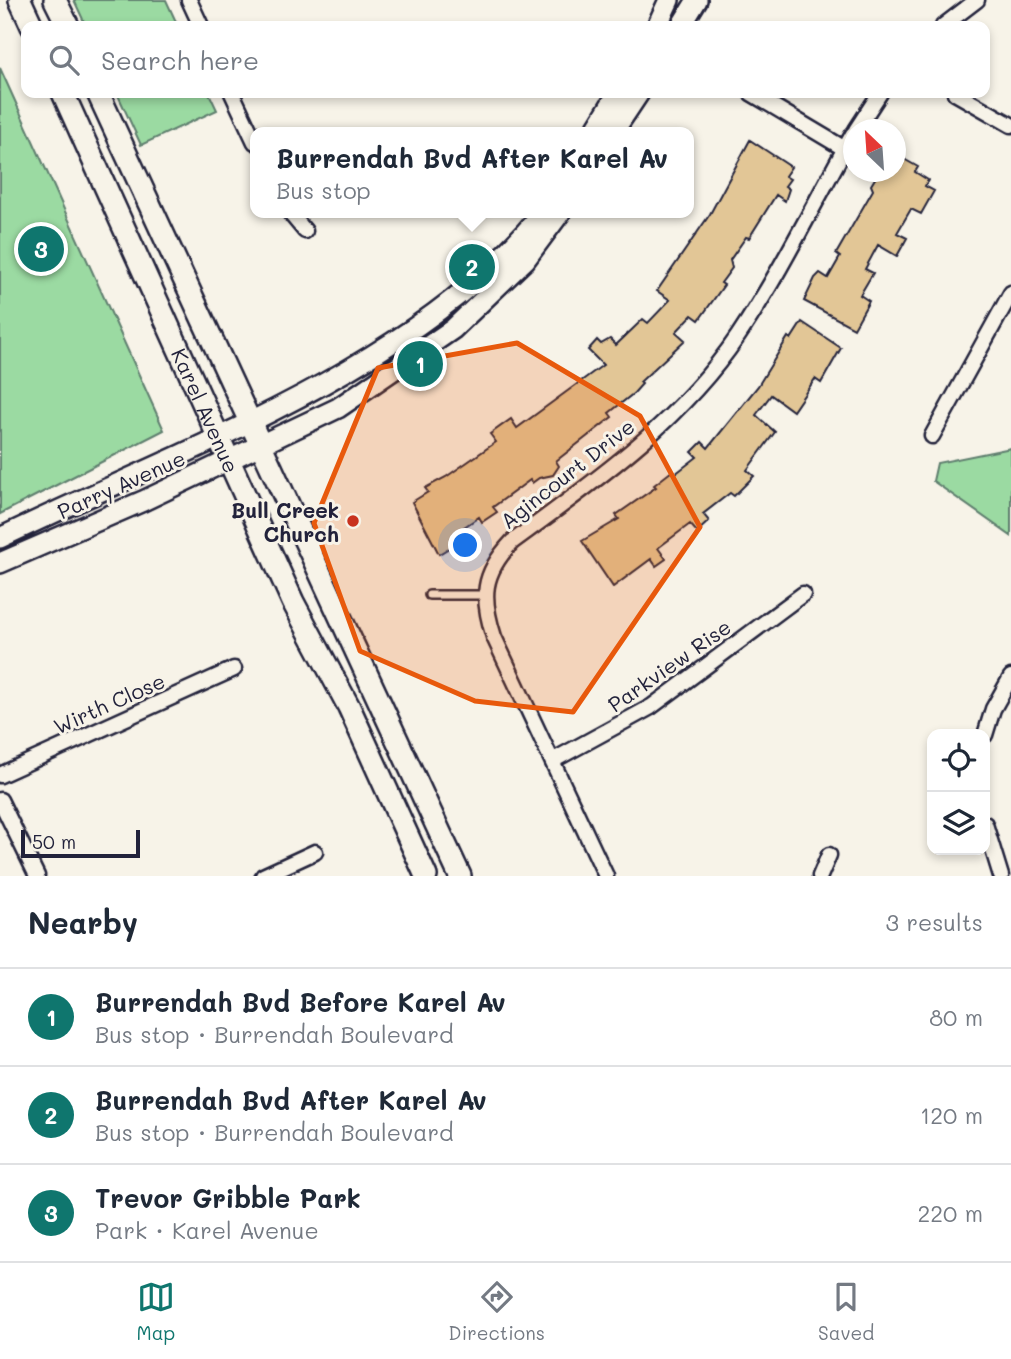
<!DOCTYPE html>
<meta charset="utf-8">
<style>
body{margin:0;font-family:Mali,sans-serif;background:#f6f6f7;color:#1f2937}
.controls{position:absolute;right:21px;bottom:21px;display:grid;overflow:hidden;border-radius:14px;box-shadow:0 4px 10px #0003}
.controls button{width:63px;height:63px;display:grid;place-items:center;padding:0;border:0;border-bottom:2px solid #e0e1e3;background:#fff;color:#1f2937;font:35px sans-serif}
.compass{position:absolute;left:843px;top:119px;width:63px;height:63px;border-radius:50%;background:#fff;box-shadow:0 4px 10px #0003;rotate:335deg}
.scale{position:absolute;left:21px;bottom:18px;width:119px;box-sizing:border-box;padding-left:7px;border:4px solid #22223b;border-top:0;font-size:19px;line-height:24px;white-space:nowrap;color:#22223b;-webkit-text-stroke:5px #f7f3e8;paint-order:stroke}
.you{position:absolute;left:466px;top:546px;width:24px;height:24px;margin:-18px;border:5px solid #fff;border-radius:50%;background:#1a73e8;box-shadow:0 0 0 10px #1a73e833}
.badge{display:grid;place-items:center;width:46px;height:46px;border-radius:50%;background:#0f766e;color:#fff;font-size:23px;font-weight:700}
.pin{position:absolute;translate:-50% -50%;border:4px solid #fff;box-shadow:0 2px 7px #0006}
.popup{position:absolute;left:250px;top:127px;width:444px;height:91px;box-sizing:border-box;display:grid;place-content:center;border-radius:14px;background:#fff;filter:drop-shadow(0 2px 5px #0005);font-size:23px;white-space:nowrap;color:#747a83}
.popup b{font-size:26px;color:#1f2937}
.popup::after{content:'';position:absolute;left:50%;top:100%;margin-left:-14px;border:14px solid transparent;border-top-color:#fff}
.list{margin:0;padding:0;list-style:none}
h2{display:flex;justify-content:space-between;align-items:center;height:91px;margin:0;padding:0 28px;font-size:30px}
h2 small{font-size:23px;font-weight:400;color:#747a83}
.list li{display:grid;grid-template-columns:46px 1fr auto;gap:21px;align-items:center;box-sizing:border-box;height:98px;padding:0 28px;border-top:2px solid #e0e1e3}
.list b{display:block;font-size:26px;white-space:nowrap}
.list p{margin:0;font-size:23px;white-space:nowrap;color:#747a83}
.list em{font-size:23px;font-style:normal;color:#747a83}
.icon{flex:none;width:38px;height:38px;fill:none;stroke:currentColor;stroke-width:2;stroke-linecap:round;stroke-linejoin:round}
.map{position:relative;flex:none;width:1011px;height:876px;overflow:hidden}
.search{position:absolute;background:#fff;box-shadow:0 4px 10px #0003;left:21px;right:21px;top:21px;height:77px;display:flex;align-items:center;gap:18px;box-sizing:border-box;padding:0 24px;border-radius:14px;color:#747a83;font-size:26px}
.sheet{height:385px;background:#fff}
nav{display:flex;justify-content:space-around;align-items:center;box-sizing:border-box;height:98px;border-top:2px solid #e0e1e3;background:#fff;font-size:19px;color:#747a83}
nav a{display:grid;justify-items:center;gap:4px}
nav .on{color:#0f766e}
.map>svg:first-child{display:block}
.green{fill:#9bdaa2;stroke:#5e7e6e;stroke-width:2}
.building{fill:#e2c696;stroke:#22223b;stroke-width:2}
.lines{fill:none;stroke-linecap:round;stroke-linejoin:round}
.service-casing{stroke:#22223b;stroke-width:12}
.minor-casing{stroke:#22223b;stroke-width:19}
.secondary-casing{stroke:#22223b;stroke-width:24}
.primary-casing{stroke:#22223b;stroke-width:26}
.service{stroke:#f7f3e8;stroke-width:7}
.minor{stroke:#f7f3e8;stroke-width:14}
.secondary{stroke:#f7f3e8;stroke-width:19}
.primary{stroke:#f7f3e8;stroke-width:21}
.marked{fill:#e8590c;fill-opacity:0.2;stroke:#e8590c;stroke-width:5;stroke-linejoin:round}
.poi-dot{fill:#c8321e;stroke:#f7f3e8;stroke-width:2.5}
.labels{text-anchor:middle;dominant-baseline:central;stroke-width:6;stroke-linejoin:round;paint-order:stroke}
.street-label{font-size:21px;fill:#22223b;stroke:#f7f3e8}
.poi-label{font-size:21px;font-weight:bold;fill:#22223b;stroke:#f7f3e8;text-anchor:end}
</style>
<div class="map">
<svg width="1011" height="876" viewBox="0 0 1011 876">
<rect width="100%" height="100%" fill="#f7f3e8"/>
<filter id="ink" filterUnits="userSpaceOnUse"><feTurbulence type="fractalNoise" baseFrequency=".0143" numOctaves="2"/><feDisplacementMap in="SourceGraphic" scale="14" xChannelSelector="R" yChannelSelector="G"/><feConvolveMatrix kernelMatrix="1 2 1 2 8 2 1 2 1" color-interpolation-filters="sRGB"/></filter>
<g filter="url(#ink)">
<path class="green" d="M74,0h92l12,26h-92z
M0,68l164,362 -164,84z
M117,93h92l8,17 -76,35z
M1011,448v88l-78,-55 4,-18z"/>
<path class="building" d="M750,140l41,27 -6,9 5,3 -5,7 4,3 -4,12 -9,-6 -27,43 -3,-1 -16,23 2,8 -11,15 3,2 -25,35 -7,-5 -16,17 9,8 -45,42 2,2 -8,9 -25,20 3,4 -56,44 3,5 -6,9 -14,3 -7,5 -2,-3 -37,27 4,5 -15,10 -3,-5 -25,17 3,9 -18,11 -27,-52 16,-10 -3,-4 21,-11 50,-35 -6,-8 21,-15 6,9 86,-63 -15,-15 9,-10 4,4 9,-5 6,6 27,-26 5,4 22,-23 -13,-9 53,-77z
M895,154l23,13 -3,5 13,8 -3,6 9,5 -13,23 -10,-5 -14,24 10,5 -10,18 -19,-11 -13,24 8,4 -13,22 9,6 -15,27 -50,-27 11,-23 5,-5 8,5 12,-21 -4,-3 37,-64 -2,-5 8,-13h16z
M802,322l39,26 -20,35 -6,-4 -22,32 -22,-16 -15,20 19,17 -28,38 7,6 -20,20 -4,-3 -27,21 6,7 -12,11 -7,-8 -32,24 8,11 -10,7 -5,-7 -38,28 -31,-46 37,-22 -3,-4 40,-28 -2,-2 18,-14 3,3 22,-17 -5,-5 10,-10 6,6 50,-62 30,-49 3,2z"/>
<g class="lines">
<g class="service-casing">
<path id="service" d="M429,595h55"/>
</g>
<g class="minor-casing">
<path id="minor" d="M189,0l12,26
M943,26l34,-26
M232,93l23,49
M751,93l94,56
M955,93l56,32
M856,130l24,-37
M290,213l15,18
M932,436l79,-143
M985,735l8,-26 18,-32
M552,761l99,-54 152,-113
M0,775l234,-106
M0,800l37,76
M985,824l16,52
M263,876l52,-24
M606,876l-112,-239c-13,-40 -12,-63 18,-95 82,-60 168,-120 226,-206 43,-64 77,-135 115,-202
M820,876l9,-21"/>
</g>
<g class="secondary-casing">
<path id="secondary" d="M657,26l12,-26
M681,26l16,-26
M594,132l24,-39
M613,132l26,-39
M0,538c177,-86 416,-169 542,-325
M0,563l143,-62 195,-93 115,-79 72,-69 35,-47"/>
</g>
<g class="primary-casing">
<g id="primary">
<path d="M20,0l12,26"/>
<path d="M55,0l13,26"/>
<path id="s1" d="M63,93l230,509 56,105 77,169"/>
<path d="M98,93l362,783"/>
</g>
</g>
<use href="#service" class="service"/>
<use href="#minor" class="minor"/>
<use href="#secondary" class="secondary"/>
<use href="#primary" class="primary"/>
</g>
</g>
<path class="marked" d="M517,343l123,73 60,111 -127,185 -98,-11 -115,-50 -46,-128 64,-155z"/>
<circle class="poi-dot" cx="353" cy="521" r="7"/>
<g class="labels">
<g class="street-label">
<text stroke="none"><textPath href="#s1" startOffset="348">Karel Avenue</textPath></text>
<text transform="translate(567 473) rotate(-38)">Agincourt Drive</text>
<text transform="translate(121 484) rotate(-24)">Parry Avenue</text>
<text transform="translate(669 665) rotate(-35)">Parkview Rise</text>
<text transform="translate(109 703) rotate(-24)">Wirth Close</text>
</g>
<g class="poi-label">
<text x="339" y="509">Bull Creek<tspan x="339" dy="24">Church</tspan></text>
</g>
</g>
</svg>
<div class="controls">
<button><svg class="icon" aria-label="locate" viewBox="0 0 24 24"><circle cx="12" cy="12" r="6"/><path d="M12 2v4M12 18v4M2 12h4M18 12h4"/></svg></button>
<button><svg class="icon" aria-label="layers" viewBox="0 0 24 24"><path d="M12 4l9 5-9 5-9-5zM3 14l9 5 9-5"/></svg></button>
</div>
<svg class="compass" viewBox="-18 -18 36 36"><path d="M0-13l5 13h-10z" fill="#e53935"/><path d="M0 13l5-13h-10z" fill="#747a83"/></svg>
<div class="scale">50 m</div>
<div class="you"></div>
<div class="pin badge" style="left:420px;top:364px">1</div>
<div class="pin badge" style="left:472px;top:267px">2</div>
<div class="popup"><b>Burrendah Bvd After Karel Av</b>Bus stop</div>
<div class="pin badge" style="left:41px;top:249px">3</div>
<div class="search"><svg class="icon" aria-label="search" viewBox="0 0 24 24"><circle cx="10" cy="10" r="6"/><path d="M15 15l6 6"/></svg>Search here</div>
</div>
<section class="sheet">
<h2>Nearby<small>3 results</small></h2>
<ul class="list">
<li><span class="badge">1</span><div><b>Burrendah Bvd Before Karel Av</b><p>Bus stop · Burrendah Boulevard</p></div><em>80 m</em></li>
<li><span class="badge">2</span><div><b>Burrendah Bvd After Karel Av</b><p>Bus stop · Burrendah Boulevard</p></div><em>120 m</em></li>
<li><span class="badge">3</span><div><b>Trevor Gribble Park</b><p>Park · Karel Avenue</p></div><em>220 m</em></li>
</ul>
</section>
<nav>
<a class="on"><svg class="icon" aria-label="map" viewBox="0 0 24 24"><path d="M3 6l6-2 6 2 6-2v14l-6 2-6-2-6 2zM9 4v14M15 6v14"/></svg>Map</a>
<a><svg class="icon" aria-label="directions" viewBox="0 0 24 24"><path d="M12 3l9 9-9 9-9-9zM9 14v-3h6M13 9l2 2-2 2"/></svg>Directions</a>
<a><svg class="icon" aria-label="saved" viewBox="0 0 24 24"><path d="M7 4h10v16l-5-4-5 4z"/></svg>Saved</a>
</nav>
